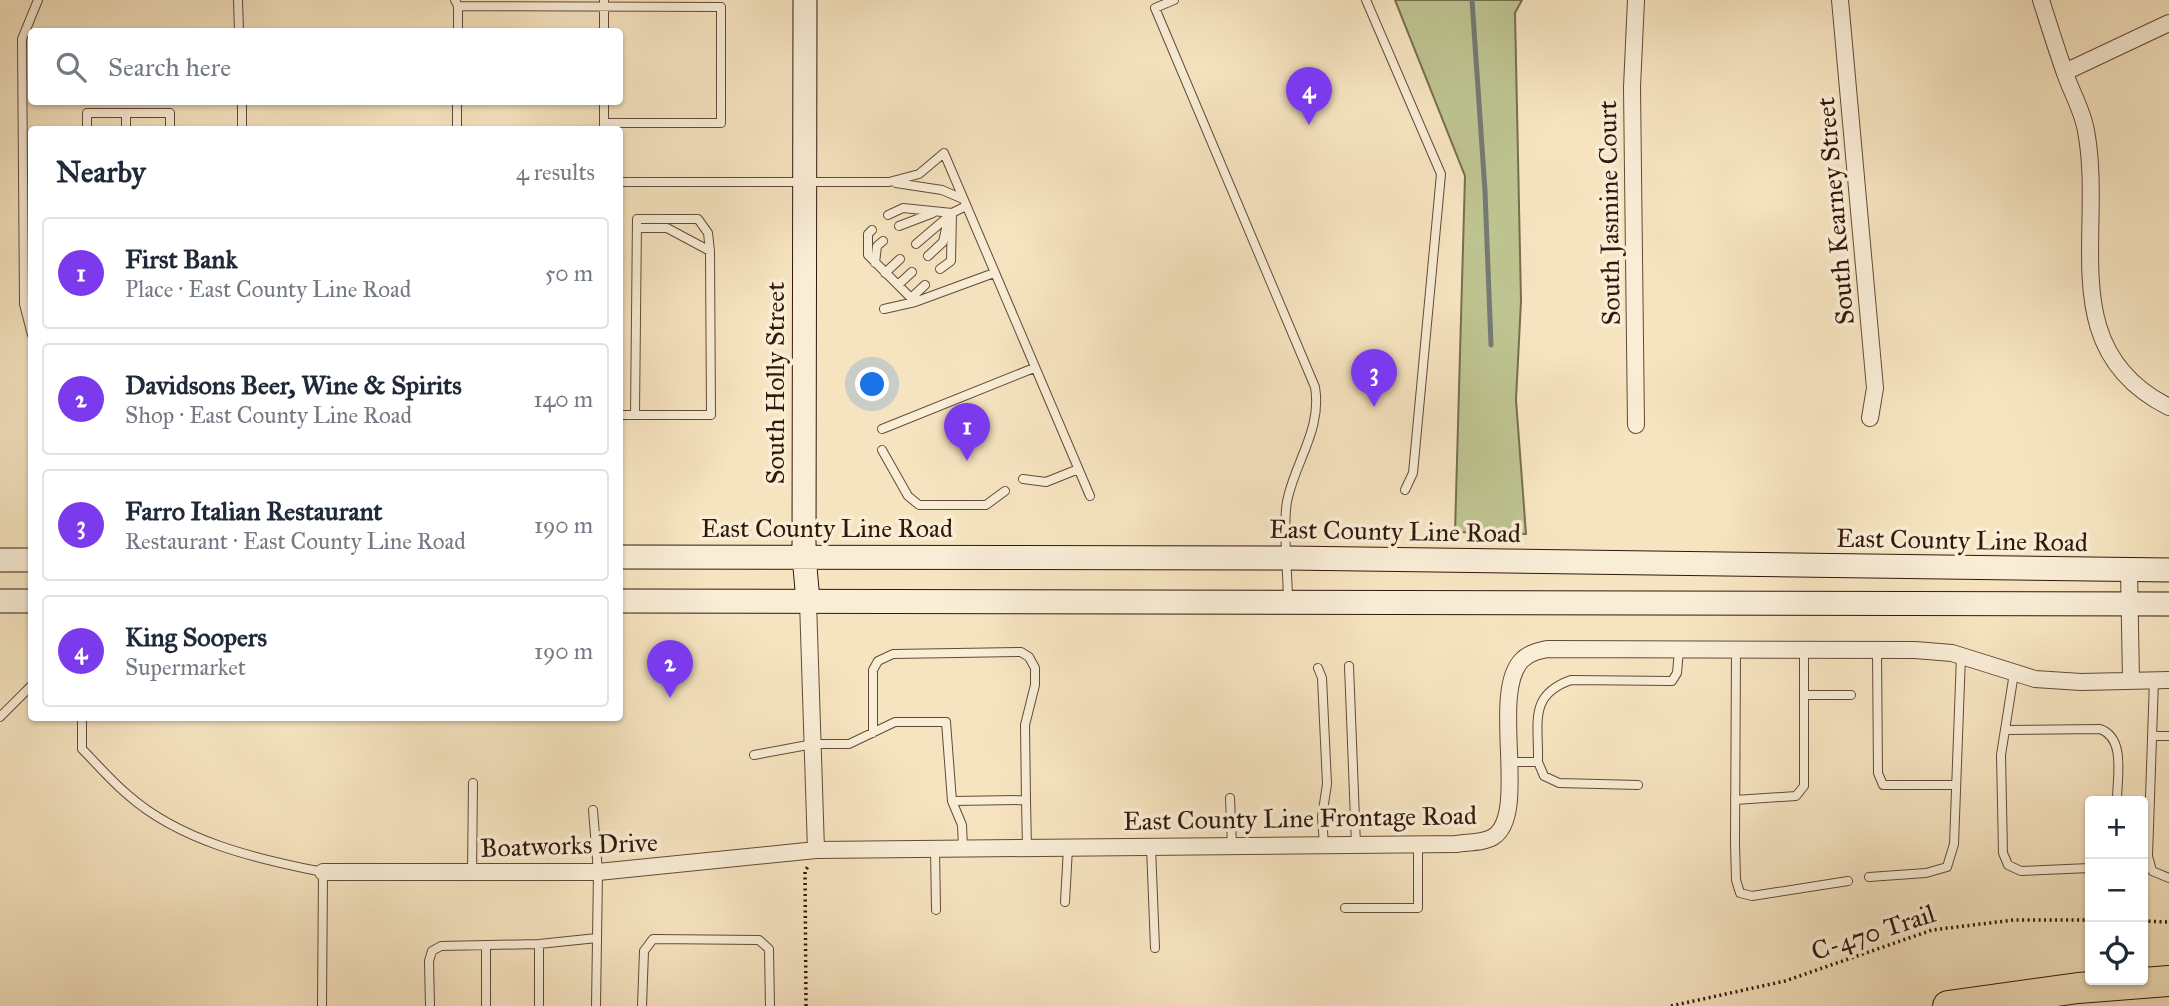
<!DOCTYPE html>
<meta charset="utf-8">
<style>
body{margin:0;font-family:"IM FELL Great Primer",serif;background:#f2f2f3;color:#1f2937}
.controls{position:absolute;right:21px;bottom:21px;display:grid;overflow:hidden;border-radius:7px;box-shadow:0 2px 5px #0004}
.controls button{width:63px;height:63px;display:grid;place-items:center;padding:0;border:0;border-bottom:2px solid #e0e1e3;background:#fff;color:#1f2937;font:35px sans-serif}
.you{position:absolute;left:873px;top:385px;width:24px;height:24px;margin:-18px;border:5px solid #fff;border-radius:50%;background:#1a73e8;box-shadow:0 0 0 10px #1a73e833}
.badge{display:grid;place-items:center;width:46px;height:46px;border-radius:50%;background:#7c3aed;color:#fff;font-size:23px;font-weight:700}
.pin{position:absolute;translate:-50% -58px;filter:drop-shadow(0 2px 4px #0008)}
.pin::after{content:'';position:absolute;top:37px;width:24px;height:21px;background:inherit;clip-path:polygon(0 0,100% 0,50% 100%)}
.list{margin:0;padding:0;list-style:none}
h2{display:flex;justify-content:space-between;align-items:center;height:91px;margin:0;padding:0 28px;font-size:30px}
h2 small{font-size:23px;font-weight:400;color:#747a83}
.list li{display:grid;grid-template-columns:46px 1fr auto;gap:21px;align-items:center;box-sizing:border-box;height:112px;margin:0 14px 14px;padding:0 14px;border:2px solid #e0e1e3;border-radius:7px}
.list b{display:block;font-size:26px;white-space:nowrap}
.list p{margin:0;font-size:23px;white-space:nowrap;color:#747a83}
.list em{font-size:23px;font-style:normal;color:#747a83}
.icon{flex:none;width:38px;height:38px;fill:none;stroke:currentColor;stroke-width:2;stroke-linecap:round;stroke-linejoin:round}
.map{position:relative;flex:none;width:2169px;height:1006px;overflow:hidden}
.search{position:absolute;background:#fff;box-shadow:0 2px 5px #0004;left:28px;top:28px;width:595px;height:77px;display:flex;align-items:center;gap:18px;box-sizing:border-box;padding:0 24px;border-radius:7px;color:#747a83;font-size:26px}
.panel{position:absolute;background:#fff;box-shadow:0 2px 5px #0004;left:28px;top:126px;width:595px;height:595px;border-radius:7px}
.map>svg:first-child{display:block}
.green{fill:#bec491;stroke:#786e4e;stroke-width:2}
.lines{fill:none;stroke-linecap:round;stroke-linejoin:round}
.stream{stroke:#757a75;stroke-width:5}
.lane-casing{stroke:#634a38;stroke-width:10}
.street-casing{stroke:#634a38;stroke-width:18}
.secondary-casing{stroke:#32170b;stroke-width:25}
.highway-casing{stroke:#32170b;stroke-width:32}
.path{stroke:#32170b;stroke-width:3.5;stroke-dasharray:2 3.5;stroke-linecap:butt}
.lane{stroke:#f9edd6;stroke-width:8}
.street{stroke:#f9edd6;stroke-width:16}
.secondary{stroke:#f9edd6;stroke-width:23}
.highway{stroke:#f6e4c0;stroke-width:30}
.labels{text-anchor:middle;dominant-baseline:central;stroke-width:7;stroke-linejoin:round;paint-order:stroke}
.street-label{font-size:26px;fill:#32170b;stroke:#f9edd6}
</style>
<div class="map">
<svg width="2169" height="1006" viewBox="0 0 2169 1006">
<rect width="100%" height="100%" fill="#f6e4c0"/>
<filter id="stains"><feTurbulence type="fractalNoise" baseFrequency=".00286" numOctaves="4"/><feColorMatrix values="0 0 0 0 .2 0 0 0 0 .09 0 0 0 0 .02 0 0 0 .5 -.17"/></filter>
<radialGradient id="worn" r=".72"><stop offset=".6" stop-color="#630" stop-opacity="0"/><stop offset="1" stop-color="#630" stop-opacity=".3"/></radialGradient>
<path class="green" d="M1395,0h127l-7,13 6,288 -5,99 10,134 -71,-2 10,-356z"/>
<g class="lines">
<path class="stream" d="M1472,0l13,191 6,154"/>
<g class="lane-casing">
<path id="lane" d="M238,0l1,32
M455,0l3,6 263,1v116h-117
M1174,0l-19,8 160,379c7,41 -18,72 -27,110 -6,21 0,79 0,104
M1366,0l75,174 -28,299 -8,17
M458,32v-26
M604,32v-32
M242,102v28
M604,102v28
M126,113v17
M87,130v-17h83v17
M457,130v-28
M620,182h269l30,-8 25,-21 146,343
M896,183l46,7 21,9
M888,215l15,-7 49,5 14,-7
M899,226l34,-13
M637,228h30l43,23
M872,230l-4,4v21l47,47
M916,244l34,-29
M928,256l15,-14 5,-23
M875,263l2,-17 6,-5
M940,269l11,-8 1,-48
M885,273l15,-14
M898,285l14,-13
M911,298l14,-13
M884,309l31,-7 79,-29
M32,335l-8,-31 -2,-265 16,-39
M620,415h91l-1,-164 -2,-18 -10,-14h-61l-2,196
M882,429l152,-61
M882,450l26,46 11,9h67l19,-14
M1023,479l23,3 30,-12
M1736,650l-1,193 1,37 4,13 12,3 96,-15
M1877,650l1,123 5,12h73
M1349,666l7,179
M1318,668l4,10 5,106 -5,33 2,28
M2014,673l-13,82 2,98 5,12 13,6 69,-3
M2154,680l-6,176 4,15 17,7
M1804,695h47
M0,717l32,-32
M82,718v31c15,15 29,32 46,46 52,46 128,64 195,77l-1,134
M2005,730l95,-1c26,9 17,48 17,72
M873,733v-63l5,-9 15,-7 128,-2 8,5 6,11v17l-10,40 1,75
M2154,736h15
M754,755l59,-11h36l46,-22h51l6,79 10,24 1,23
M1509,762h29c1,-39 -10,-67 33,-82l101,1 5,-8 2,-23
M1538,762l6,14 15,7 79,2
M1230,798l2,48
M1735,800l61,-4 8,-10v-136
M952,801l74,-1 1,48
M593,810l5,62 -2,134
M1151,847l4,101
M935,849l1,61
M472,874l1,-91
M1869,877l57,-4 21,-6 7,-23 7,-188
M1065,902l3,-54
M1345,908h73v-63
M539,944v62
M430,1006l-1,-45 3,-10 9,-5 98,-2 58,-6
M486,1006v-61
M642,1006l2,-55 9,-12 106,1 10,9 1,57"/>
</g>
<g class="street-casing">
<path id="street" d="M1840,0l35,388 -5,30
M2041,0c8,25 16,51 25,76 6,17 17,36 20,55 19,101 -33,218 83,276
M2065,72l104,-49
M1636,425l-4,-338 4,-87
M2129,570l2,111
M808,601l8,249
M323,872h275l218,-22 640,-6c12,-2 27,-1 37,-7 37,-22 -4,-144 29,-177 7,-7 16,-9 25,-11l368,1 37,3 83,26 46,3 88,-2"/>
</g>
<g class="secondary-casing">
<path id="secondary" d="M805,0l-1,556 4,45
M620,557l668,1 881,12
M0,560h32
M0,601h32
M620,601l1549,3"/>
</g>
<g class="highway-casing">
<path id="highway" d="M1948,1006l130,-18 91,-7"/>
</g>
<path class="path" d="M2143,921l26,1
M806,1006l-1,-135 4,-6
M1671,1006l114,-25 147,-51 82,-10h76"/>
<use href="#lane" class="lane"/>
<use href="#street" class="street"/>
<use href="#secondary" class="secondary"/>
<use href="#highway" class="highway"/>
</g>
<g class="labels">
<g class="street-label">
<text transform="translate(1835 211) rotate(-95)">South Kearney Street</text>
<text transform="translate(1609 213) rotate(-91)">South Jasmine Court</text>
<text transform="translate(775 383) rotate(-90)">South Holly Street</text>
<text x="827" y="528">East County Line Road</text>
<text transform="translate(1395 531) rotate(1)">East County Line Road</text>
<text transform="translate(1962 540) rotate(1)">East County Line Road</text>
<text transform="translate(1300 818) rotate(-1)">East County Line Frontage Road</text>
<text transform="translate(569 845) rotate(-2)">Boatworks Drive</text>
<text transform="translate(1873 932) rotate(-18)">C-470 Trail</text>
</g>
</g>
<rect width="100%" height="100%" filter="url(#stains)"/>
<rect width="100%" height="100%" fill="url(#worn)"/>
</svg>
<div class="controls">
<button>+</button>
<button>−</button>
<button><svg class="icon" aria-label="locate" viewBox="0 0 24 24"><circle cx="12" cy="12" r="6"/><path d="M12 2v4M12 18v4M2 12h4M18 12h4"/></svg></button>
</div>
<div class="you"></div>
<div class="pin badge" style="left:967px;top:461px">1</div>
<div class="pin badge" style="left:670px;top:698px">2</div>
<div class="pin badge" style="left:1374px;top:407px">3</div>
<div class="pin badge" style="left:1309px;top:125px">4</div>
<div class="search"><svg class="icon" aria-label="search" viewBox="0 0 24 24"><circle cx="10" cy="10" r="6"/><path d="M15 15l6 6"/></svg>Search here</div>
<section class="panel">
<h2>Nearby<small>4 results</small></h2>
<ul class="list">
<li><span class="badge">1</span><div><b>First Bank</b><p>Place · East County Line Road</p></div><em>50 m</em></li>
<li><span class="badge">2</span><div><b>Davidsons Beer, Wine &amp; Spirits</b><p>Shop · East County Line Road</p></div><em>140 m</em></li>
<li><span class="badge">3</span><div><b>Farro Italian Restaurant</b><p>Restaurant · East County Line Road</p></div><em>190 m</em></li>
<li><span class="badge">4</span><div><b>King Soopers</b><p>Supermarket</p></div><em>190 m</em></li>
</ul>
</section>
</div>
